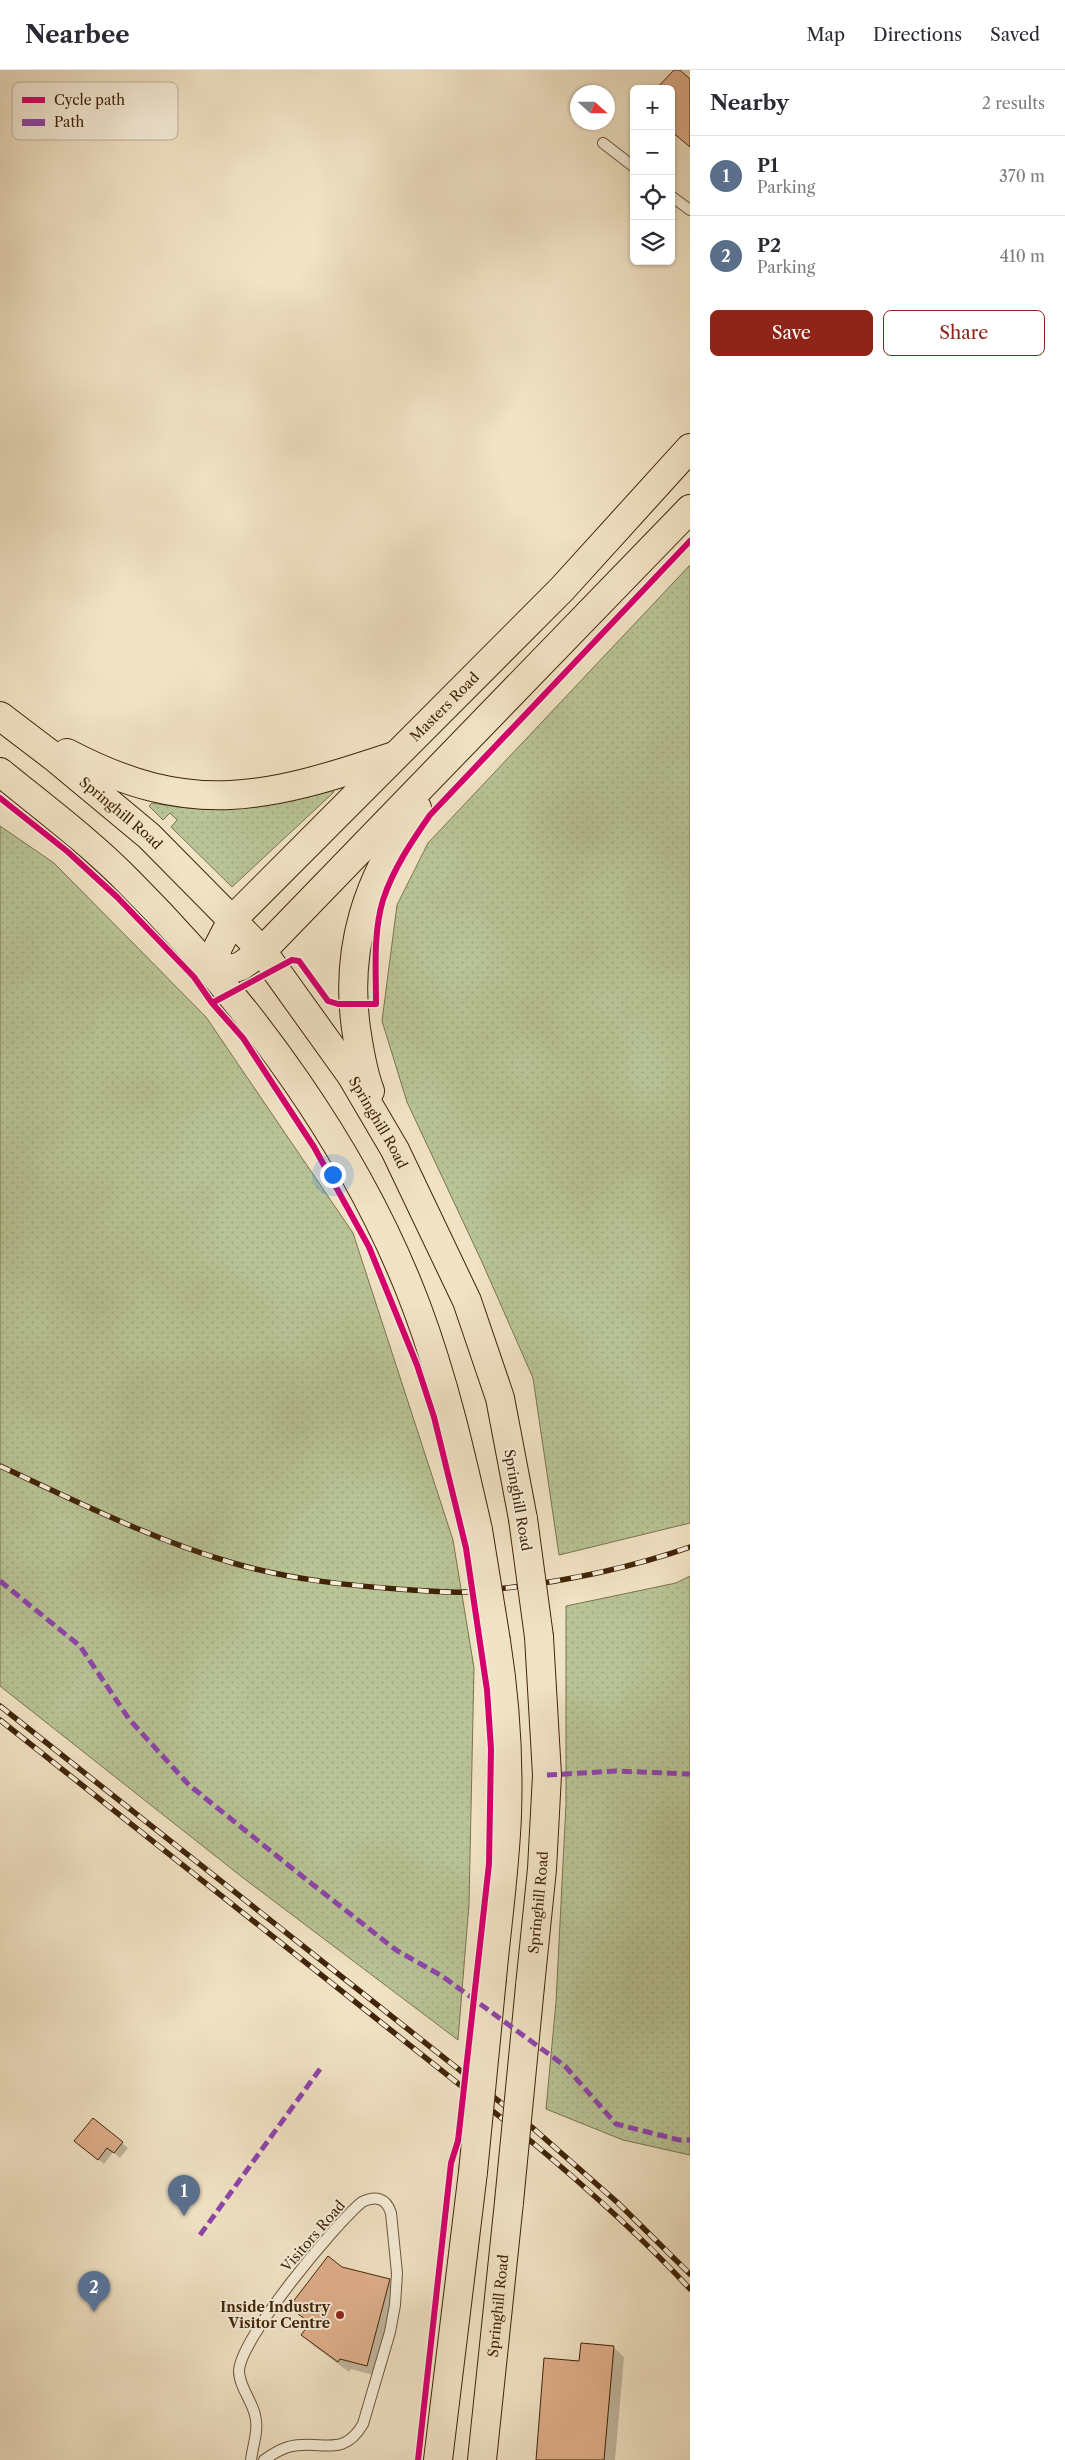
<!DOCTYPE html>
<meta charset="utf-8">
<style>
body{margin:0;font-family:"Libre Caslon Text",serif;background:#f7f7f7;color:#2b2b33}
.controls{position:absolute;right:15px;top:15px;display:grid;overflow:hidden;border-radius:8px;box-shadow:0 1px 4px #0004}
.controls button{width:45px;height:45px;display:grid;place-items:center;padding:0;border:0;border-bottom:1px solid #e1e1e2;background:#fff;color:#2b2b33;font:25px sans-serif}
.compass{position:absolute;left:570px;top:15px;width:45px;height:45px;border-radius:50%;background:#fff;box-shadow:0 1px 4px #0004;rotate:111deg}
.you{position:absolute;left:332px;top:1104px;width:18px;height:18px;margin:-12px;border:4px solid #fff;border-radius:50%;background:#1a73e8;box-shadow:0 0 0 8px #1a73e833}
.badge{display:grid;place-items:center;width:32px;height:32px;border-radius:50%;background:#8f2418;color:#fff;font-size:16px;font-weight:700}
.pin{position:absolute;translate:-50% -41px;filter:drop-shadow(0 1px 2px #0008)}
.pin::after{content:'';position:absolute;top:26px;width:18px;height:15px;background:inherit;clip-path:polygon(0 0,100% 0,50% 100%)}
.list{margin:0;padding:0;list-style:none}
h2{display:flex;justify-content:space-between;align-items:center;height:65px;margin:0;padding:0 20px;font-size:21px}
h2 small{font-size:16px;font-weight:400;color:#7c7c81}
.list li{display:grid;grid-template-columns:32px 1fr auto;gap:15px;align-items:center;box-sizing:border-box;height:80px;padding:0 20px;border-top:1px solid #e1e1e2}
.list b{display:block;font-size:19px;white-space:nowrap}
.list p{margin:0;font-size:16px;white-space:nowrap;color:#7c7c81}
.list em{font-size:16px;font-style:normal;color:#7c7c81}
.actions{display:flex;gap:10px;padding:15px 20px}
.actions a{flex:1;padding:11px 0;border:1px solid #8f2418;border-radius:8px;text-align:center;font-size:18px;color:#8f2418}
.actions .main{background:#8f2418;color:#fff}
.icon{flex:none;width:28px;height:28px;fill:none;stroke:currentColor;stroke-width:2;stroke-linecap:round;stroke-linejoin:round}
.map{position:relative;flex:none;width:690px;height:2390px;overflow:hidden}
header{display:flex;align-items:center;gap:30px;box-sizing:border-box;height:70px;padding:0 25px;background:#fff;border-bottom:1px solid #e1e1e2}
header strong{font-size:24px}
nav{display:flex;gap:28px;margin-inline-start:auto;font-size:18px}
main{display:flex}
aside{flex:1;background:#fff}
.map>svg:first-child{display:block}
.grass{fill:url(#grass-dots);stroke:#7c744f}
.shadow{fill:#0003}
.building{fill:#dfaf8b;stroke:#412408}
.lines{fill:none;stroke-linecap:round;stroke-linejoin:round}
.service-casing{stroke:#6d5437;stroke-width:12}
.primary-casing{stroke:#412408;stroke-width:30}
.service{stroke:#f6edd9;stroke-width:10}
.primary{stroke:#f1e3c5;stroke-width:28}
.rail-casing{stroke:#412408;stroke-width:5.5}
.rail{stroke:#f6edd9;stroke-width:4;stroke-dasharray:11;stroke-linecap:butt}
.primary-bridge-casing{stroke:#412408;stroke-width:30;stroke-linecap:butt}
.primary-bridge{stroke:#f1e3c5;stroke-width:28}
.quiet{stroke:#8e44ad;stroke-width:5;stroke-dasharray:10 5;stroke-linecap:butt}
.cycleway-casing{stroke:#f6edd9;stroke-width:9}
.cycleway{stroke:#d6006c;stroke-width:6}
.poi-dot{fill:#8f2418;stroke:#f6edd9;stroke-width:2}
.labels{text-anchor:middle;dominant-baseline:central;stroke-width:4;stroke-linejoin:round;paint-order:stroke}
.street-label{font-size:14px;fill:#412408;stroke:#f6edd9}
.poi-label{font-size:14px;font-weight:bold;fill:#412408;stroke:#f6edd9;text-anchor:end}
.key{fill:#f6edd9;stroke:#c0b19a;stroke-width:1}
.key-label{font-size:14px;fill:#412408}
</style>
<header>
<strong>Nearbee</strong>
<nav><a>Map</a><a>Directions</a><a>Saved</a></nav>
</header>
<main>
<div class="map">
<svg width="690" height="2390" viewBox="0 0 690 2390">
<defs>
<pattern id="grass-dots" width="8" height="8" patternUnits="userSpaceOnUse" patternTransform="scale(1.25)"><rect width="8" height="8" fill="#b8c496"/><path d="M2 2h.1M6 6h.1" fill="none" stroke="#9fa880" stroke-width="1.8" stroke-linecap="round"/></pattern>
</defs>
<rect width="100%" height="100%" fill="#f1e3c5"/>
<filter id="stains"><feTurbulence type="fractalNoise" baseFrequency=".004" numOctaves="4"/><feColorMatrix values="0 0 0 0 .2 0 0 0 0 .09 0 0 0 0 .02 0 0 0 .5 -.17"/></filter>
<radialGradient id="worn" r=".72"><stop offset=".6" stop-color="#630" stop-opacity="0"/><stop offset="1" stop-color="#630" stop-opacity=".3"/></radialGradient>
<path class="grass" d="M690,495v958l-131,32 -26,-177 -51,-116 -75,-160 -25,-81 15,-116 31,-62z
M332,720l2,2 -102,95 -61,-60 6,-7 -7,-7 -7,7 -14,-14 3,-3c68,12 114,6 180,-13z
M0,756l54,37 152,154 147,216 100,307 21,128 -5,236 -11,136 -216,-163 -242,-191z
M690,1506v579l-67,-15 -77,-31 10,-107 10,-198v-198l110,-23z"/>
<path class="shadow" d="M122,2073l6,5 -8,10 -7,-6 -9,12 -22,-17z
M342,2198l47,14 11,11 -23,83 -26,-7 -2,3 -35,-26 -11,-11 7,-11 -19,-17z
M613,2277l11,10 -9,103h-78l43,-98z"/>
<path class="building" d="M674,0h6l10,9v68l-19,-16v-42h-15z
M93,2048l30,24 -9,11 -7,-5 -9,12 -24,-19z
M328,2186l14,11 48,12 -23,87 -27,-7 -2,3 -37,-27 9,-12 -21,-16z
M581,2273l33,3 -10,114h-68l8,-102 35,3z"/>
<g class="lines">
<g class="service-casing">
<path id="service" d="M603,73l31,24
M671,126l19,14
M251,2390c2,-16 8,-30 4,-45 -3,-14 -16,-29 -16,-44 1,-32 96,-147 123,-169 13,-6 24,-5 29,11l6,60 -2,32 -5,27 -27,92c-21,36 -43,14 -75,23 -9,3 -17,8 -24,13"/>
</g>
<g class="primary-casing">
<g id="primary">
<path id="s1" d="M0,646l54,41 95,79 83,84 30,31 89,124 44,75 72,151 33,97 23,121"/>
<path d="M67,683c125,66 201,45 327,3"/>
<path d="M0,702c44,36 90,70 130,111 118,118 228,267 287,425 27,72 44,147 61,222"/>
<path id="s2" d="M213,901l5,-24 14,-27 330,-331 128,-141"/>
<path d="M215,904l26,-8 21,-15 428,-442"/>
<path d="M370,1021c-7,-18 -10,-37 -13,-56 -14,-87 11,-157 60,-227"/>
<path d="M492,1908c5,-54 13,-109 15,-163 2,-58 -2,-117 -11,-174"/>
<path id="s3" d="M530,1916l12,-117 5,-94 -8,-138"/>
<path d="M438,2390l35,-288"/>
<path id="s4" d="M482,2390l27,-258"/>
</g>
</g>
<use href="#service" class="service"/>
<use href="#primary" class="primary"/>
<g class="rail-casing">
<path id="rail" d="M0,1396c76,35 153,74 233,97 58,17 120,23 179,27 17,1 36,3 53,2 76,-6 153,-20 225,-45
M0,1636l534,423 84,74 72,71
M0,1650l533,423c55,46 108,93 157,146"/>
</g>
<use href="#rail" class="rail"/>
<g class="primary-bridge-casing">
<path id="primary-bridge" d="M523,1449l16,118
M478,1460l18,111
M473,2102l19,-194
M509,2132l21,-216"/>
</g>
<use href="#primary-bridge" class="primary-bridge"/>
<path class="quiet" d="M0,1511l80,65 49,73 60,66 99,80 108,85 46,26 123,90 51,58 63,16h11
M547,1705l69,-4 74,3
M200,2165l120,-166"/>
<g class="cycleway-casing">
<path id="cycleway" d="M0,728l68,54 49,45 77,80 18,26 31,35 71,109 55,100 48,118 17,52 32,131 21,142 4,59 -2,115 -31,277 -7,22 -33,297
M212,933l80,-43 7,1 29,40 10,3h38c0,-34 -3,-71 7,-104 10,-31 29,-59 47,-85l260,-274"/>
</g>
<use href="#cycleway" class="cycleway"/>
</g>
<circle class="poi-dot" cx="340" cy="2245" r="5"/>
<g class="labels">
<g class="street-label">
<text stroke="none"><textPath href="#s2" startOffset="356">Masters Road</textPath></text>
<text stroke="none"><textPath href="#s1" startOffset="155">Springhill Road</textPath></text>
<text stroke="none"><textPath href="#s1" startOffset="560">Springhill Road</textPath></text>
<text transform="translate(518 1430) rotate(80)">Springhill Road</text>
<text stroke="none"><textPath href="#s3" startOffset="84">Springhill Road</textPath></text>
<text transform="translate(313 2166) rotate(-49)">Visitors Road</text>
<text stroke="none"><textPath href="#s4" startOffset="155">Springhill Road</textPath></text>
</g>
<g class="poi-label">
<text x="330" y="2237">Inside Industry<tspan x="330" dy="16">Visitor Centre</tspan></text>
</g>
</g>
<rect x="12" y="12" width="166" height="58" rx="8" class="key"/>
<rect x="22" y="27" width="23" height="6" fill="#d6006c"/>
<rect x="22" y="49" width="23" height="7" fill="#8e44ad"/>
<g class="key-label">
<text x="54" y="35">Cycle path</text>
<text x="54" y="57">Path</text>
</g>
<rect width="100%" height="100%" filter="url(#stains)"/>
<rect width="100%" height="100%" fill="url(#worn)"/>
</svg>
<div class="controls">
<button>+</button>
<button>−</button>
<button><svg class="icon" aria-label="locate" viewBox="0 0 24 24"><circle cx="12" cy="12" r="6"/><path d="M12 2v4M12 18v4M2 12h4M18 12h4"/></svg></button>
<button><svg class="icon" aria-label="layers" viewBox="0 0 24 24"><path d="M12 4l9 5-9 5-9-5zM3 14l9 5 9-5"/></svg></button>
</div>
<svg class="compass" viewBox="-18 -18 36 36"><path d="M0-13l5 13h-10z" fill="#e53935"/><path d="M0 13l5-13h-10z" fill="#7c7c81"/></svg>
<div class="you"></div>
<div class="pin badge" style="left:184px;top:2146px;background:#5c6f8a">1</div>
<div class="pin badge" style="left:94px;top:2242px;background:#5c6f8a">2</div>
</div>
<aside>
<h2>Nearby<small>2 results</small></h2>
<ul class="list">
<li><span class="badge" style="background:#5c6f8a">1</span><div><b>P1</b><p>Parking</p></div><em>370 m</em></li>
<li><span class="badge" style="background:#5c6f8a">2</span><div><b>P2</b><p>Parking</p></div><em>410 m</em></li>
</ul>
<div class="actions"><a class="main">Save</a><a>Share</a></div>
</aside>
</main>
